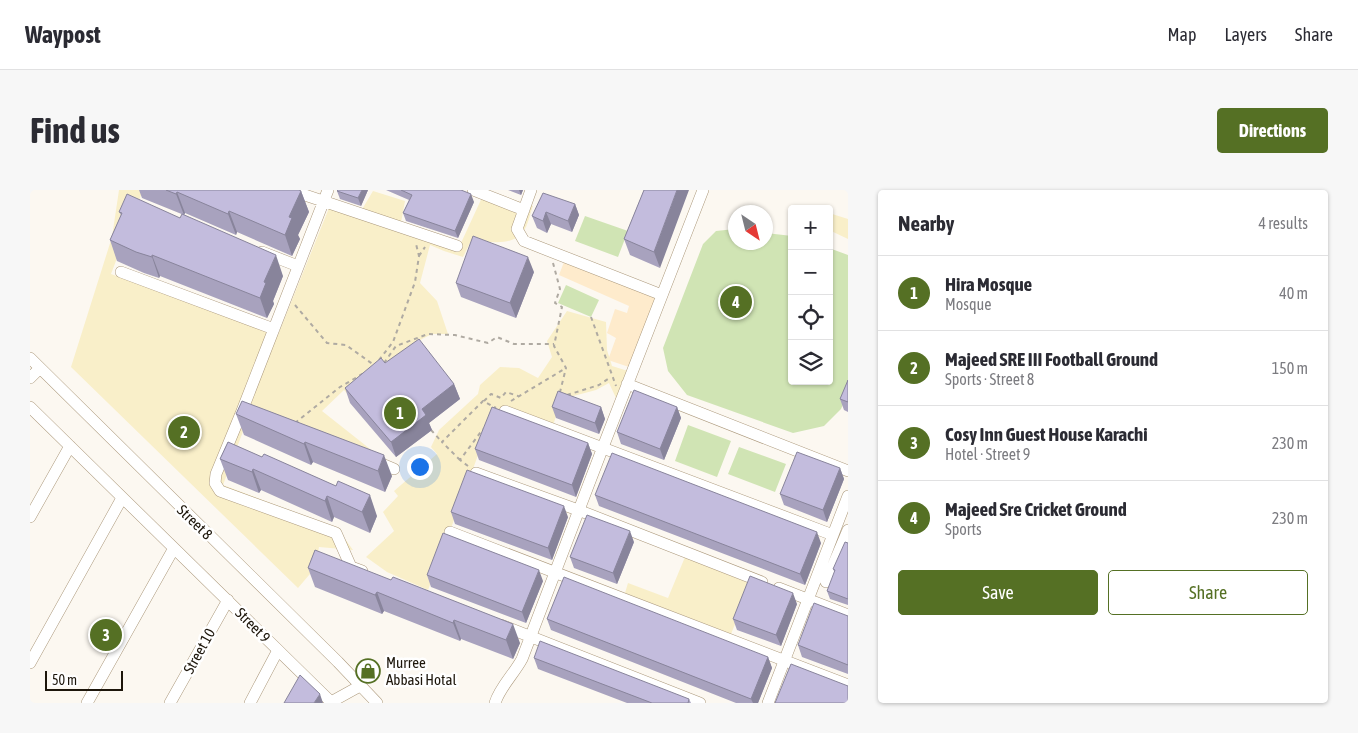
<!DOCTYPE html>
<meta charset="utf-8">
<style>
body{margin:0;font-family:"Asap Condensed",sans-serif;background:#f7f7f7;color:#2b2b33}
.controls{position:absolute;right:15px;top:15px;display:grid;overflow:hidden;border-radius:5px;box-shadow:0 1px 4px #0004}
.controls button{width:45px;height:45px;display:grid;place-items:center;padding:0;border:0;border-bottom:1px solid #e1e1e2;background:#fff;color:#2b2b33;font:25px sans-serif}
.compass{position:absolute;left:698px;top:15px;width:45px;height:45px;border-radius:50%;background:#fff;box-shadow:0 1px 4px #0004;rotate:145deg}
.scale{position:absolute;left:15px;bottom:12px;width:78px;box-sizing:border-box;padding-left:5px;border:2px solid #1d160b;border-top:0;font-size:14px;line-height:18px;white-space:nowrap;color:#1d160b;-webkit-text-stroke:4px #fff;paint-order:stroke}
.you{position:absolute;left:389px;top:276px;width:18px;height:18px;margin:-12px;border:4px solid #fff;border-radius:50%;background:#1a73e8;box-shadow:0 0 0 8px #1a73e833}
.badge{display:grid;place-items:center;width:32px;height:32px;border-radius:50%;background:#557024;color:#fff;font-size:16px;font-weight:700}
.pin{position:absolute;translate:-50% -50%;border:2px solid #fff;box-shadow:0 1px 5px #0006}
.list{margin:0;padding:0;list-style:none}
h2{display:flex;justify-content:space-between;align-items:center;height:65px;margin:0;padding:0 20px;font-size:21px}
h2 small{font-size:16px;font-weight:400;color:#7c7c81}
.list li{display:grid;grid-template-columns:32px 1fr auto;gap:15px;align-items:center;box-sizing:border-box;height:75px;padding:0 20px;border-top:1px solid #e1e1e2}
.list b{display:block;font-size:19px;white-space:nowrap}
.list p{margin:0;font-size:16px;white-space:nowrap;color:#7c7c81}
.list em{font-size:16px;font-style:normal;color:#7c7c81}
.actions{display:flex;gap:10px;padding:15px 20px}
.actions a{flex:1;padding:11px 0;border:1px solid #557024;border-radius:5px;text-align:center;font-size:18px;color:#557024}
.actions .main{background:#557024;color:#fff}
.icon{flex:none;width:28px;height:28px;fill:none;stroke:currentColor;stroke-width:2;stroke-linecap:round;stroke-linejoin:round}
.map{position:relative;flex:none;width:818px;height:513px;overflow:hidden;border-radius:5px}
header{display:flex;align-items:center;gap:30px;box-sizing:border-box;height:70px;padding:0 25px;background:#fff;border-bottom:1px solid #e1e1e2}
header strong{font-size:24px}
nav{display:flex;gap:28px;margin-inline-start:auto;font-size:18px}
.intro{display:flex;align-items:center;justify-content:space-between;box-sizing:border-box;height:120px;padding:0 30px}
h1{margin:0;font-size:35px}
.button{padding:12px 22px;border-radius:5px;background:#557024;color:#fff;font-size:18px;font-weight:700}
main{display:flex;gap:30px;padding:0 30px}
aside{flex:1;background:#fff;border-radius:5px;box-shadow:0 1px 4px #0004}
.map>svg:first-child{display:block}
.built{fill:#feebcc}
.green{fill:#d0e4b4}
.sand{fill:#f9efc9}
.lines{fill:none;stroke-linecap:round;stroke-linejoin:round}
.minor-casing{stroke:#ac997c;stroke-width:12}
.path{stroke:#afaaa2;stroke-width:2;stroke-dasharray:4 4;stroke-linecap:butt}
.minor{stroke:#fff;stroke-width:11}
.wall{fill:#a8a2be}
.shaded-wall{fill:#88849b}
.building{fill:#c3bcdd;stroke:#88849b}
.labels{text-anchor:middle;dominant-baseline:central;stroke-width:5;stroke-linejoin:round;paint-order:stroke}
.street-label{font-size:15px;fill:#1d160b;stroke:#fff}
.poi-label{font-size:15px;fill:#1d160b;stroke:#fff;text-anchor:start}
</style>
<header>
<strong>Waypost</strong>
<nav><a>Map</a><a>Layers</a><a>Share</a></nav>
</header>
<div class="intro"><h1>Find us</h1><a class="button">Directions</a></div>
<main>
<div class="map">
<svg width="818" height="513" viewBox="0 0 818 513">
<rect width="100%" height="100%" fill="#fcf8f1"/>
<path class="built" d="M534,72l92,35 -27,70 -21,-7 8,-22 -9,-5 8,-24 12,4 2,-7 -70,-31z"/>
<path class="green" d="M555,26l43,15 -10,26 -43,-16z
M705,39l1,13h30v-9l26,3v145h37v-133l19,7v138l-7,16 -17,17 -31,7 -106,-38 -19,-24 -5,-23 40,-104 13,-13z
M536,95l33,15 -8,17 -33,-14z
M658,235l43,16 -14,36 -42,-16z
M709,257l47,17 -11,28 -47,-18z"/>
<path class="sand" d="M89,0h24l-32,84 167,61 55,-137 28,13 12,-20 32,10 -4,22 60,20 24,-52 48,15c-3,7 -5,20 -10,26 -12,15 -35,10 -51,7l-9,18 -19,-6 -14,-6 -10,38 17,18 11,33h-16l-10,5 -73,57 -5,-6 -22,21 62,49 -136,-42 -25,67 114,43 16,22 -34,-3 -4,21 -17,20 -227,-221 41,-130z
M799,23l19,6v20l-19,-9z
M537,121l39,11 1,28 5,16 16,5 -12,27 -7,-15 -13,7 -34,9 -12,35 -63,-3 -59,159 -41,-18 -21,-15 28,-26 -11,-19 15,-16 -4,-5 43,-37 -6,-7 8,-17 39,-36 2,-9 20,-18 19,1 19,10 14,-21 -5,-16z
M655,367l66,27 -20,50 -106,-41 3,-10 40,15z"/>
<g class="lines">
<g class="minor-casing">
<path id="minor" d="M260,0l167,56
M298,0l-86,221 -26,63 -1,9 5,8 116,42 15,34 11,4
M443,0l51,20
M501,0l-14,39 7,12 138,54
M232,62l36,14
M91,82l153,57
M0,168l308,304 39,41
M0,188l10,-10
M597,194l221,87
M0,217l301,295
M475,221l328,124
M345,271l19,8
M446,283l102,37 184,72
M0,327l40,-71
M420,342l398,153
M796,392l22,-52
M749,398l69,27
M471,435l199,78
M0,473l92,-165
M301,512l29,-16
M57,513l87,-155
M140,513l58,-103
M220,513l28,-53
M465,513c5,-16 19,-29 27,-44l81,-212 100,-257
M738,513l80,-207"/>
</g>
<path class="path" d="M389,66l6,-9
M523,73l7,26 -5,14 7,4 -8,39 12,22 -6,24
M265,115l32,38 19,2 28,20
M561,127l25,69
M349,170l14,-18 22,-60 4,-26 -3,-12
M354,173l12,-17 32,-12 27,1 33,8 9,-6 17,7h40
M537,205l32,-10 12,-8
M454,211l7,-7 10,4 5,-6 12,4
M481,211l55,-33
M265,233l45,-36 24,-14
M401,240l11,12
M430,270l-18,-18 41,-41 13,7
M438,276l-8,-6 23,-31"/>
<use href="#minor" class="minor"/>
</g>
<path class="wall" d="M109,0h160l2,1 8,21 -11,23 2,4 -8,17 -55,-24 -1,3 -51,-22 -1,2 -42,-17z
M338,0l-7,16 -21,-7 -3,-8z
M356,0h75l13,12 -16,36 -52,-17 -3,-8 6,-13z
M478,0h15l-2,5z
M614,0l16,78 -30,-13 -6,-16z
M545,14l4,11 -7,17 -21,-8 -4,9 -10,-5 -5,-12z
M89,22l164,64 -10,25 1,3 -7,14 -107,-42 -1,2 -15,-5 -27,-12 -7,-21 11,-25z
M504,82l-18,46 -55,-21 -5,-14z
M355,173l69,21 6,15 -31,24 3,7 -36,27 -46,-54 -5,-15z
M818,190v32l-4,-2 -4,-11z
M522,217h49l4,12 -6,15 -43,-16z
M647,217l4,11 -17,42 -43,-16 -4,-12z
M206,224l156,62 -7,16 -72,-30 -2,3 -67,-30z
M198,252l149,74 -7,17 -36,-16 -2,5 -71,-32 -2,3 -31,-13 -8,-21z
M558,253l4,11 -16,43 -97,-37 -4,-11z
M810,278l4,11 -17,43 -43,-17 -4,-11z
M565,305l226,48 -16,42 -206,-79z
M421,322l117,5 -16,43 -97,-36z
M604,352l-17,42 -43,-16 -4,-11z
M818,353v62l-18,-6 -3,-8 8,-18 -2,-4z
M285,360l205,93 -7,16 -52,-20 -1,2 -76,-30 -2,3 -67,-27 -7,-19z
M397,385l116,6 -17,42 -95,-36z
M767,414l-16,42 -44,-16 -4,-11z
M818,426v58l-46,-17 -4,-12z
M517,429l221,38 4,11 -14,35h-22l-185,-73z
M504,468l155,41 2,4h-64l-89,-34z"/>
<path class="shaded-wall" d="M332,0h6l-7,16 -3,-8z
M489,0h4l-2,5z
M647,0h12l-29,78 -6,-16z
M271,1l8,21 -11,23 2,4 -8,17 -7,-21 4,-18z
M147,2l8,21 -1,2 -8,-21z
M441,4l3,8 -16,36 -3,-7z
M545,14l4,11 -7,17 -4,-11z
M199,21l8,21 -1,3 -8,-21z
M516,22l5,12 -4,9 -4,-12z
M122,65l8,21 -1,2 -7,-21z
M246,65l7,21 -10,25 1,3 -7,14 -7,-20 4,-16z
M498,67l6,15 -18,46 -6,-15z
M424,194l6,15 -31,24 3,7 -36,27 -5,-15 31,-33z
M571,217l4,12 -6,15 -4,-11z
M647,217l4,11 -17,42 -4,-11z
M275,252l8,20 -2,3 -7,-21z
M558,253l4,11 -16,43 -4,-12z
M354,265l8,21 -7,16 -7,-21z
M810,278l4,11 -17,43 -4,-12z
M223,279l8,21 -2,3 -7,-21z
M340,305l7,21 -7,17 -8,-21z
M297,306l7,21 -2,5 -7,-21z
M534,316l4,11 -16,43 -4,-12z
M600,341l4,11 -17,42 -4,-11z
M787,342l4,11 -16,42 -5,-11z
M509,380l4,11 -17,42 -4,-11z
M347,402l7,19 -2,3 -7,-19z
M763,403l4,11 -16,42 -5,-11z
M424,430l7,19 -1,2 -7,-18z
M483,434l7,19 -7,16 -7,-19z
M738,467l4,11 -14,35h-5l-2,-4z
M290,504l3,9h-9z"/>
<path class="building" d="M136,0h133l2,1 -12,26 3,1 -7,17 -56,-24 -1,3 -51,-22 -1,2z
M308,0h24l-4,8 -21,-7z
M371,0h60l10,4 -16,37 -52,-18 9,-18z
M614,0h33l-23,62 -30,-13z
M513,3l32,11 -7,17 -22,-9 -3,9 -11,-5z
M97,4l53,24 2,-4 94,41 -12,27 2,1 -6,15 -108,-43v2l-16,-5 -26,-12 12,-27 -3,-1z
M443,46l55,21 -18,46 -54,-20z
M389,149l35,45 -32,25 4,6 -35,27 -46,-54 36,-30 4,5z
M818,190v22l-8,-3z
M604,200l43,17 -17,42 -43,-17z
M528,201l43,16 -6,16 -43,-16z
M212,211l142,54 -6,16 -73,-29 -1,2 -68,-30z
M462,217l96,36 -16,42 -97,-36z
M198,252l34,15 2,-3 72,32 2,-5 32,14 -8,17 -35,-16 -2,5 -72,-32 -1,3 -32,-13z
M767,262l43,16 -17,42 -43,-16z
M582,263l205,79 -17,42 -205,-79z
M437,280l97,36 -16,42 -97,-36z
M557,325l43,16 -17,42 -43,-16z
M413,343l96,37 -17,42 -95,-37z
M815,352l3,1v56l-21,-8 8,-21 -2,-1z
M285,360l76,30 2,-3 120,47 -7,16 -52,-20 -1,3 -76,-31 -2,3 -67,-27z
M720,386l43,17 -17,42 -43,-16z
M534,387l204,80 -17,42 -204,-80z
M784,413l34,13v49l-50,-20z
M510,451l149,58 -1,4h-36l-118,-45z
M761,474l57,22v17h-73z
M270,485l20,19 -6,9h-30z"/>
<defs>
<g id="shop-ring" transform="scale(1.25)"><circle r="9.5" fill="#fff" stroke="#557024" stroke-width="1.5"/><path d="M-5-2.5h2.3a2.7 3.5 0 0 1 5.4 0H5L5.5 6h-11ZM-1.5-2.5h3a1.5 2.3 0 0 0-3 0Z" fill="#557024"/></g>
</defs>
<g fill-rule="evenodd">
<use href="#shop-ring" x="338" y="481"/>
</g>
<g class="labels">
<g class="street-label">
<text transform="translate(165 332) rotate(44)">Street 8</text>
<text transform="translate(223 435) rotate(45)">Street 9</text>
<text transform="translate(169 461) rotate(-61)">Street 10</text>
</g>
<g class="poi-label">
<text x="356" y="472">Murree<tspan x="356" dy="17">Abbasi Hotal</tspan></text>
</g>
</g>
</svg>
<div class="controls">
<button>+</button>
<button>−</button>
<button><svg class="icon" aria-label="locate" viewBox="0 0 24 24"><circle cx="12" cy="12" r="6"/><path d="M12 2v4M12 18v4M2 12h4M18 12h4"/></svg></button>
<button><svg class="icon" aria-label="layers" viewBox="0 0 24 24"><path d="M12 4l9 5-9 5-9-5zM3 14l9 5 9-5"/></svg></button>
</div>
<svg class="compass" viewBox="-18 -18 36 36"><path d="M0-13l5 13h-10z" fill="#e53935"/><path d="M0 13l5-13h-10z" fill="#7c7c81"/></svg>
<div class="scale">50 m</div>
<div class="you"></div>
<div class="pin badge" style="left:370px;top:223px">1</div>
<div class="pin badge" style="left:154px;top:242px">2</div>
<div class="pin badge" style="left:76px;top:445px">3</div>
<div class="pin badge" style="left:706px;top:112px">4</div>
</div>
<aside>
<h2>Nearby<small>4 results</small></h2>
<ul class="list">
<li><span class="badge">1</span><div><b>Hira Mosque</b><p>Mosque</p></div><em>40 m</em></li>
<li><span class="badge">2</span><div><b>Majeed SRE III Football Ground</b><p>Sports · Street 8</p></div><em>150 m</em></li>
<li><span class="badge">3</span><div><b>Cosy Inn Guest House Karachi</b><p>Hotel · Street 9</p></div><em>230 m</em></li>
<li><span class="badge">4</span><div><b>Majeed Sre Cricket Ground</b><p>Sports</p></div><em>230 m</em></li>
</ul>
<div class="actions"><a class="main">Save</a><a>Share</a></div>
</aside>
</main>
